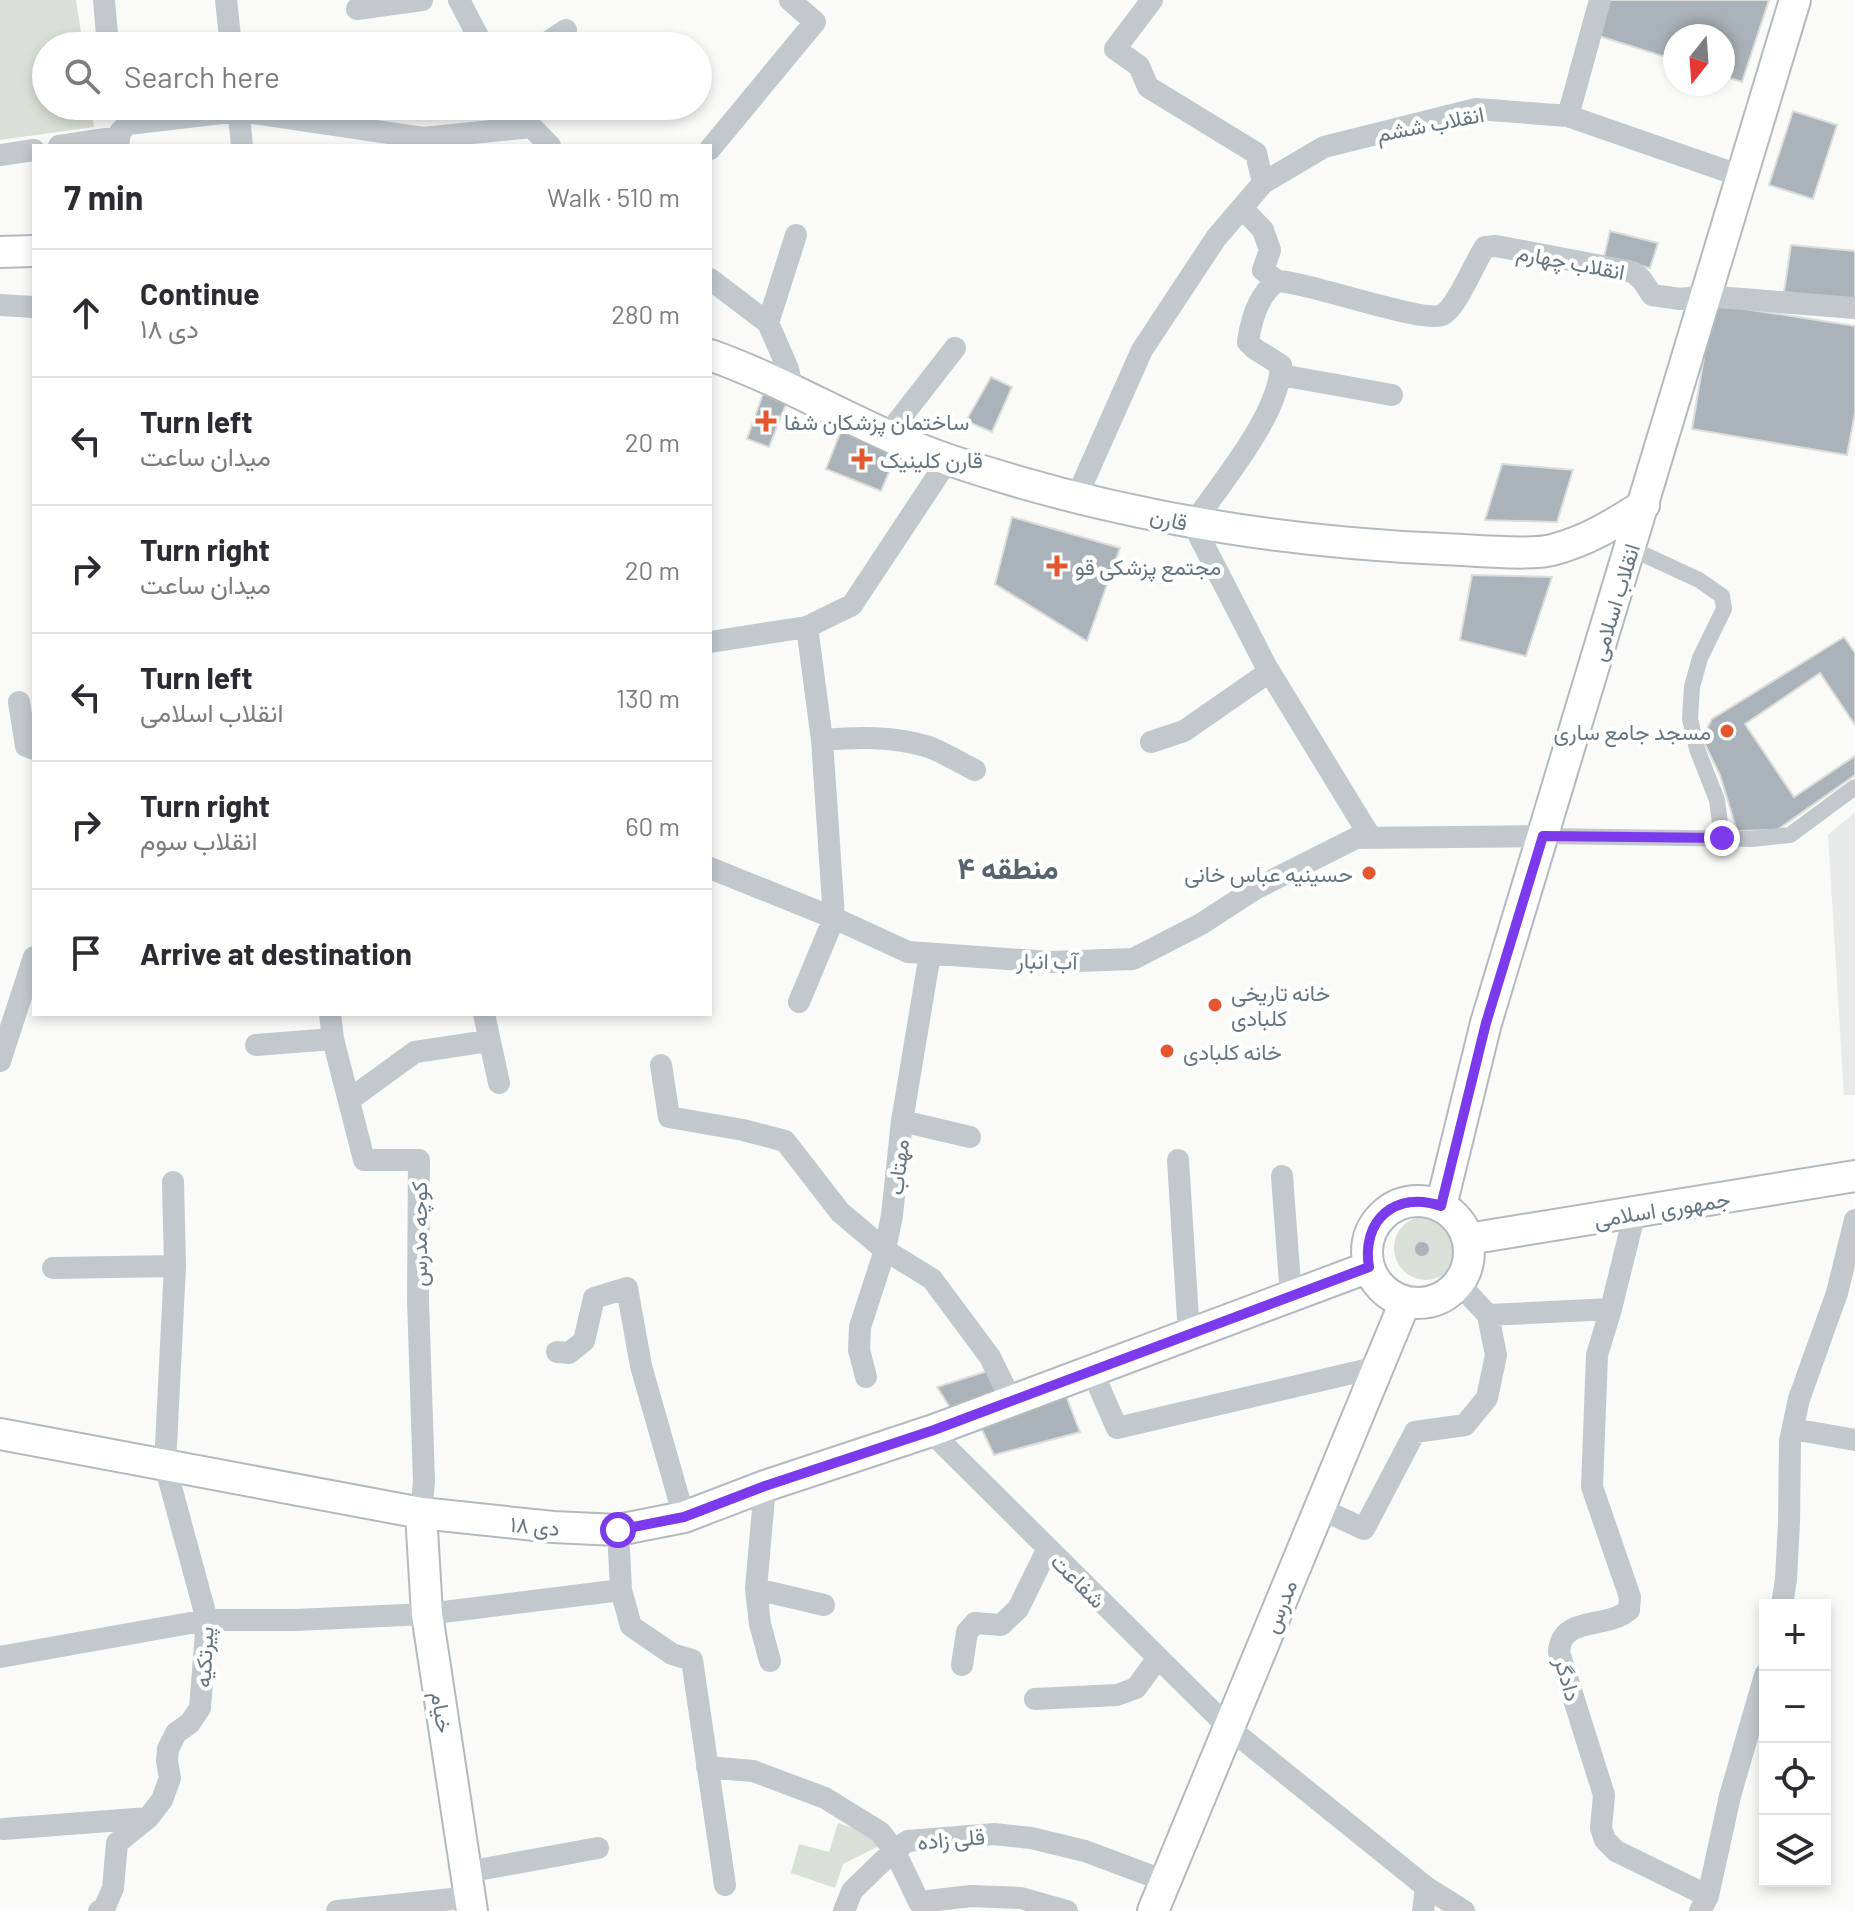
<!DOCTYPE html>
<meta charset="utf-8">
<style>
body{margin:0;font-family:Barlow,Vazirmatn,sans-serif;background:#f2f2f3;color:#2b2b33}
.controls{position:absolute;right:24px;bottom:24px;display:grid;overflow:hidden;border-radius:0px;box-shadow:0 4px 12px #0003}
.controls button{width:72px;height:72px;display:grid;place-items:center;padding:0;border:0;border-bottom:2px solid #e1e1e2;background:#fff;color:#2b2b33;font:40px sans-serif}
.compass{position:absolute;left:1663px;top:24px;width:72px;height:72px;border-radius:50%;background:#fff;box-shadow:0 4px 12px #0003;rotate:197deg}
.stop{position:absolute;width:24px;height:24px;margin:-18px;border:6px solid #7c3aed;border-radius:50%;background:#fff}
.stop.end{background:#7c3aed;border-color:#fff;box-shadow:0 2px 8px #0008}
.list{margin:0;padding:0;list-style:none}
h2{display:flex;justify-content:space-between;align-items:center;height:104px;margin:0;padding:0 32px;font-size:34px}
h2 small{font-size:26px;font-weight:400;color:#7c7c81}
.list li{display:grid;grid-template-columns:52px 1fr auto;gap:24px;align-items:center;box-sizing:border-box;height:128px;padding:0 32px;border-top:2px solid #e1e1e2}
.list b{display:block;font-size:30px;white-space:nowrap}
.list p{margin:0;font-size:26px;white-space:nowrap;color:#7c7c81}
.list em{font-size:26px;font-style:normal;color:#7c7c81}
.icon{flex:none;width:44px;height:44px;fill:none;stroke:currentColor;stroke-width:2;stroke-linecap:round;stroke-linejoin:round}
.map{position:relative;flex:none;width:1855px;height:1911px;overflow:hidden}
.search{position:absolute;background:#fff;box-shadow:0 4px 12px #0003;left:32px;top:32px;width:680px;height:88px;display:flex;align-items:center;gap:20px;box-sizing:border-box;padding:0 28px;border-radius:44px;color:#7c7c81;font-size:30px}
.panel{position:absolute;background:#fff;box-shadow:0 4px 12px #0003;left:32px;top:144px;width:680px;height:872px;border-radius:0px}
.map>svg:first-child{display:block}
.built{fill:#e8e9e9}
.green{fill:#dadfd7}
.building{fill:#aab3b9;stroke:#dcdcda;stroke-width:2}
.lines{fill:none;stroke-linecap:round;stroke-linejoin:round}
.secondary-casing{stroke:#b3babf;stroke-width:34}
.pedestrian{stroke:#c3c8cc;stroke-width:16}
.minor{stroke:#c3c8cc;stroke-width:22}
.secondary{stroke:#fff;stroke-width:30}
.route{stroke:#7c3aed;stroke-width:10}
.poi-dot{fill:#e4572e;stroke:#fff;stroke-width:3}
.labels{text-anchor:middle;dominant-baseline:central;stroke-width:8;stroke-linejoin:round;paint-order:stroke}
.street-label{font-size:22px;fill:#657683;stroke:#fff}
.poi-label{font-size:22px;fill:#657683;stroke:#fff;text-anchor:start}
.district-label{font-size:30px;font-weight:bold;fill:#57646e;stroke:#fff}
</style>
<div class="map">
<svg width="1855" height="1911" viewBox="0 0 1855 1911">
<rect width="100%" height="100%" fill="#fafaf8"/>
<path class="built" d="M1855,812v283h-11l-16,-260z"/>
<path class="green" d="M0,0h76l7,46h-37v60h45l3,21 -94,13z
M1394 1248a32 32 0 1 1 64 0a32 32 0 1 1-64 0Z
M838,1823l40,13 1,10 -36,18 -8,24 -44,-15 8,-29 30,8z"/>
<path class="building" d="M1609,0h160l-27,82 -19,-6v-40h-48v24l-76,-24z
M1793,111l44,14 -24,74 -44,-14z
M1610,231l48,12 -8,25 -46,-11z
M1791,245l64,6v51l-71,-10z
M1713,304l142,22v87l-8,42 -155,-26z
M991,377l21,10 -20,45 -26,-11z
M763,394l23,10 -17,43 -22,-8z
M844,423l55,26 -18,42 -55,-22z
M1502,464l71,6 -16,52 -72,-2z
M1012,517l108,31 -33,93 -92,-57z
M1472,575l80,2 -26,79 -66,-16z
M1844,637l11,16v72l-35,-52 -75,51 49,73 61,-41v19l-78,55 -40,1 -17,-56 -18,-37 10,-19z
M1414 1249a8 8 0 1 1 16 0a8 8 0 1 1-16 0Z
M988,1371l13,24 -48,17 -16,-25z
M1063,1388l17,44 -86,23 -17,-36z"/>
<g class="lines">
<g class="secondary-casing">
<path id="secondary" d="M0,252l34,-1
M710,355c82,29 156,77 239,105 159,54 326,82 494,89 27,1 85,7 109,1 35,-9 62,-26 92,-45
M1367 1252a51 51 0 1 1 102 0a51 51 0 1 1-102 0Z
M1441,1206l45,-183 309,-1023
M1468,1239l387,-63
M0,1434l421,79 132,14 65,3 66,-13 81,-31 169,-56 435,-163
M421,1513l6,101 45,297
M1153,1911l252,-609"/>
</g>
<path class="pedestrian" d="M1630,548l69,32 23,16 2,13 -24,49 -8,29 -2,32 7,30 20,51 5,38
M1543,836l209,3 38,-4 65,-48"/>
<path class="minor" d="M104,0l4,46
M226,0l5,46
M459,0l24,46
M1152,0l-37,49 24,17 9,21 108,66 7,30
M357,9l65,-9
M542,46l24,-16
M238,106l4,40
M516,106l6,11 28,29
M1568,116l32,-116
M59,146l60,-9
M118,146l2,-14 8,-8 111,-13 184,27 108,-11
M710,149l105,-127 -25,-22
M0,155l34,-5
M1242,208l21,22 7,20 -7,20 14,11
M710,279l58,44 20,46 5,22
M1277,281c-19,14 -26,38 -29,61l7,7 26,16c-1,49 -60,118 -88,159l73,142 105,172
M1277,281c32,1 147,43 165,34 15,-7 32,-52 43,-68l11,-1 137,26 9,8 10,15 28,4 25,-3 150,12
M0,305l34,2
M768,323l28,-88
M1281,375l111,20
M888,434l67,-86
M1077,496l65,-146 74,-112 47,-55 61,-36 152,-38 92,7 173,60
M710,642l97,-15 45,-22 96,-145
M19,702l7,44 8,3
M822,740c36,-3 72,-4 107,7 16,6 31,16 46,23
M1151,742l33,-11 85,-59
M710,868l124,50 74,34 142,10 83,-3 68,-35 54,-35 101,-51 187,-2
M799,1002l35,-84 -12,-178 -15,-113
M330,1014l3,25 31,121h55l-1,140 6,181 -3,32
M484,1014l15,69
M256,1045l77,-6
M0,1061l34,-104
M661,1065l8,52 74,13 42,11 55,71 45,38 47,29 58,78 22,45
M349,1100l66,-48 73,-11
M902,1121l68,16
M1178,1160l11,175
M1282,1176l9,121
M53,1268l122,-2
M1459,1284l29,31
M1611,1309l-14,46 -5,132 38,110 -1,13c-23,20 -68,5 -70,42l45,143 -3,33 4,12 11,11 92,45
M1488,1315l123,-6 24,-97
M557,1352l12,1 15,-12 10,-43 33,-10 14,78 43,151
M1092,1371l25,57 261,-61
M866,1377l-7,-27 1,-23 25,-77 7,-35 10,-94 28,-167
M1793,1429l62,11
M930,1431l299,297 197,159 38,24
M1319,1508l45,21 51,-97 50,-7 22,-27 9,-43 -8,-40
M618,1530l3,60 10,36 41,28 20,6 33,225
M756,1589l9,-103
M1782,1605l4,-26 3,-57 1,-81 9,-42 38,-106 18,-73
M0,1657l207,-37h88l132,-6 194,-24
M770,1661l-10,-37 -4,-35 68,16
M962,1665l5,-33 8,-9 26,2 17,-16 30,-61
M1035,1699l82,-4 19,-7 22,-30
M707,1767l46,4 72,27 55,34 14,18 25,52 52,-6 50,2 46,13
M3,1829l145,-11
M467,1872l131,-24
M99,1911l5,-2 9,-21 4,-45 31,-25 14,-18 8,-22 -3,-17 1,-12 8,-16 14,-10 10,-15 7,-88 -42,-155 10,-199 -2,-84
M337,1911l134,-14
M844,1911l8,-20 42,-41 14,-9 86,-7 37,4 54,13 80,30
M1423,1911l3,-24
M1700,1911l8,-15 22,-100 35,-121"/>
<use href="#secondary" class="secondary"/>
</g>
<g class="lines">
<path class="route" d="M618,1530l66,-13 81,-31 169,-56 435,-163c-8,-47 27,-77 72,-61l45,-183 57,-187 179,2"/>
</g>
<g class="poi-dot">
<path d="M762 409h8v8h8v8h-8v8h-8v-8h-8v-8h8z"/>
<path d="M858 447h8v8h8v8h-8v8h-8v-8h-8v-8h8z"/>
<path d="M1053 554h8v8h8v8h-8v8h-8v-8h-8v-8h8z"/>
<circle cx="1727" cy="731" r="8"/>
<circle cx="1369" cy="873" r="8"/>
<circle cx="1215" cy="1005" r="8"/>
<circle cx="1167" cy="1051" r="8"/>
</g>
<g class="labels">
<g class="street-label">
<text transform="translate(1430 123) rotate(-11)">انقلاب ششم</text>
<text transform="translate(1571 261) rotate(11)">انقلاب چهارم</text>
<text transform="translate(1169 518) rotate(13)">قارن</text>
<text transform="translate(1614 602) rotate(-73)">انقلاب اسلامی</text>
<text transform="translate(1047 960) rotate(1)">آب انبار</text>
<text transform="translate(897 1167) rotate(-84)">مهتاب</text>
<text transform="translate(1662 1208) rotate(-9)">جمهوری اسلامی</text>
<text transform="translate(418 1234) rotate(-90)">کوچه مدرس</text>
<text transform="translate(535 1525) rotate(5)">۱۸ دی</text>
<text transform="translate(1079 1580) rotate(45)">شفاعت</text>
<text transform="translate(1279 1606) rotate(-68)">مدرس</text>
<text transform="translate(203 1657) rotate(-87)">پیرتکیه</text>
<text transform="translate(1569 1679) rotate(74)">دادگر</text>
<text transform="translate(443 1712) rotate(81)">خیام</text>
<text transform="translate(951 1838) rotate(-5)">قلی زاده</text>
</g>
<g class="poi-label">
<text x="784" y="421">ساختمان پزشکان شفا</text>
<text x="880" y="459">قارن کلینیک</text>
<text x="1075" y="566">مجتمع پزشکی قو</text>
<text x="1711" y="731" text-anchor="end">مسجد جامع ساری</text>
<text x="1353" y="873" text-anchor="end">حسینیه عباس خانی</text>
<text x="1231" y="992">خانه تاریخی<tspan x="1231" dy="25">کلبادی</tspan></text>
<text x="1183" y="1051">خانه کلبادی</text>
</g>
<g class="district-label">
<text x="1008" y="867">منطقه ۴</text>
</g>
</g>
</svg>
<div class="controls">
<button>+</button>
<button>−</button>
<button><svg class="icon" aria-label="locate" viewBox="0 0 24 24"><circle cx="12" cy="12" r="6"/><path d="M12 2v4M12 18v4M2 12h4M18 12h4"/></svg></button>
<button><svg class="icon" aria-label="layers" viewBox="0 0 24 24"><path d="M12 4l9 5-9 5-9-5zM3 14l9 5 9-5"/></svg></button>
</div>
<svg class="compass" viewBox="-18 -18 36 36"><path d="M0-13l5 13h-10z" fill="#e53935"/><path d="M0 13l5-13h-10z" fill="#7c7c81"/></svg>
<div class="stop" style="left:618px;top:1530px"></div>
<div class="stop end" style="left:1722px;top:838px"></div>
<div class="search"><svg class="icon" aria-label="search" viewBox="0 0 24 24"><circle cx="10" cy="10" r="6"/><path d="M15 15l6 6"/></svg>Search here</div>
<section class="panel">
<h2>7 min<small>Walk · 510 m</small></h2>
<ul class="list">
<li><svg class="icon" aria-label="ahead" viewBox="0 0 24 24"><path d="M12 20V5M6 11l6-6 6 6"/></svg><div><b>Continue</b><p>۱۸ دی</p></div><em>280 m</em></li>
<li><svg class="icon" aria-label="left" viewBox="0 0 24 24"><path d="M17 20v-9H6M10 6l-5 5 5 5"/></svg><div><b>Turn left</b><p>میدان ساعت</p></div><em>20 m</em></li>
<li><svg class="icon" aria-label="right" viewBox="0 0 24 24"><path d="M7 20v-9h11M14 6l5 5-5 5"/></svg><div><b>Turn right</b><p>میدان ساعت</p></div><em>20 m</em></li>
<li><svg class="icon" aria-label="left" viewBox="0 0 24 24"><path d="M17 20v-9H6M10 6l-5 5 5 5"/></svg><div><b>Turn left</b><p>انقلاب اسلامی</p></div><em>130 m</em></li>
<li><svg class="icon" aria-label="right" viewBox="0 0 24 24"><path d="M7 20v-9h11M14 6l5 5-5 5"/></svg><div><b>Turn right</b><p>انقلاب سوم</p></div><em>60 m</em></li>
<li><svg class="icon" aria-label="arrive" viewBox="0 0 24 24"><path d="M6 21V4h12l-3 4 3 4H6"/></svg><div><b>Arrive at destination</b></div></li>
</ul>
</section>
</div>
